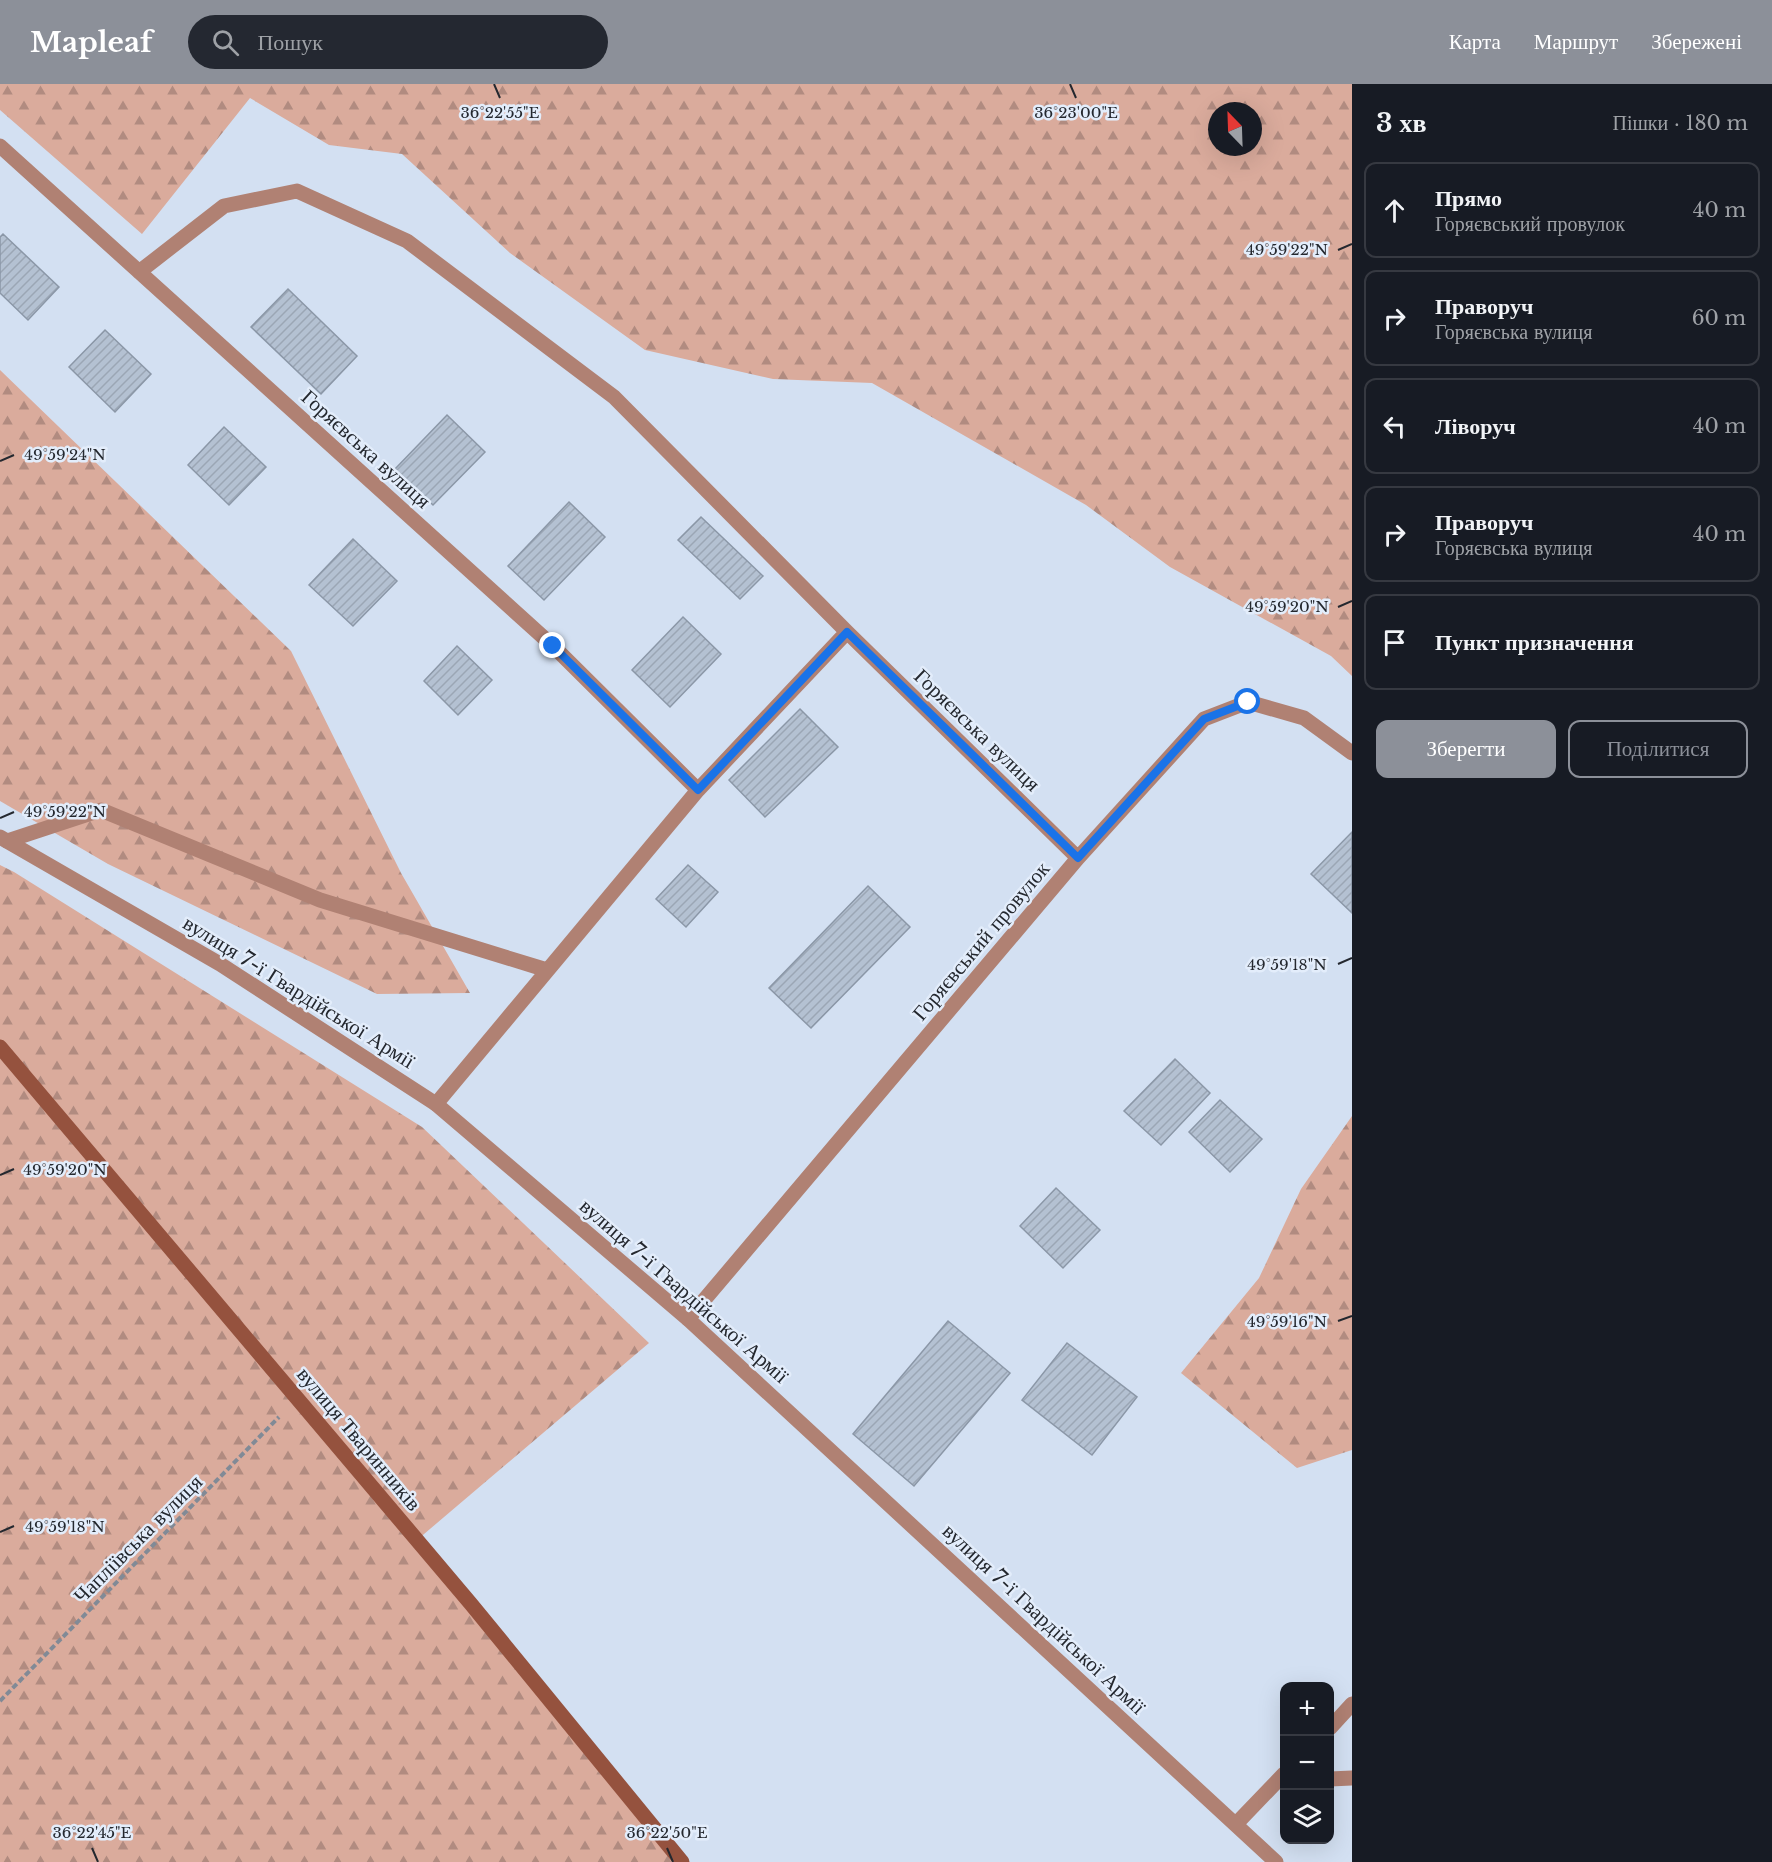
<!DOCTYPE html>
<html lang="uk">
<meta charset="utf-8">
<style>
body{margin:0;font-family:"Libre Baskerville",serif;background:#242831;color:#f1f3f6}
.controls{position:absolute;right:18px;bottom:18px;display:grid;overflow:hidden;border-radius:12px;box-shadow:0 6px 24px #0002}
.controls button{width:54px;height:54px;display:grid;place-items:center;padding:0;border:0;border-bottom:2px solid #363941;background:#171b24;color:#f1f3f6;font:30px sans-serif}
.compass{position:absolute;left:1208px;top:18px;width:54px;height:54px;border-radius:50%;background:#171b24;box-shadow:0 6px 24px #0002;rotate:337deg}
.stop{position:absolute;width:18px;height:18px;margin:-14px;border:4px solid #1a73e8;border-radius:50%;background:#fff}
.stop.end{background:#1a73e8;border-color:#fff;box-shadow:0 2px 6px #0008}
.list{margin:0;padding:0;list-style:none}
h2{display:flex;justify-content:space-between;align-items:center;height:78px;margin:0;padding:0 24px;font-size:26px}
h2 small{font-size:20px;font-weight:400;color:#9ea1a6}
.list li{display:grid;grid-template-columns:39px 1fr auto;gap:18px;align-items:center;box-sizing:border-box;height:96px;margin:0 12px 12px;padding:0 12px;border:2px solid #363941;border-radius:12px}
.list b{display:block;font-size:22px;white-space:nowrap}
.list p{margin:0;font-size:20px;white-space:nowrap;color:#9ea1a6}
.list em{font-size:20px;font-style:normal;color:#9ea1a6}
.actions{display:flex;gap:12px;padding:18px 24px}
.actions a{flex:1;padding:14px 0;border:2px solid #8c9099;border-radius:12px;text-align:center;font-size:21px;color:#8c9099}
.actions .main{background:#8c9099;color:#fff}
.icon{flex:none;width:33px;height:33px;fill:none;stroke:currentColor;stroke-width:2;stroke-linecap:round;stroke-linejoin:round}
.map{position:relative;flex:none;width:1352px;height:1778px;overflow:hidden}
header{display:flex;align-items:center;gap:36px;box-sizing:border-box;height:84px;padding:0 30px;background:#8c9099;color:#fff}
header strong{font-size:28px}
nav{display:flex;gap:33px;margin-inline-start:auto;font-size:21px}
.search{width:420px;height:54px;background:#242831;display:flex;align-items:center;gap:15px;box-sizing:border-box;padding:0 21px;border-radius:33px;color:#9ea1a6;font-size:22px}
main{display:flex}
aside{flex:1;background:#171b24}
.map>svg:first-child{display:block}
.forest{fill:url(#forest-firs);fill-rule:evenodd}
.building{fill:url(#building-hatch);stroke:#8b97a7;stroke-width:1.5}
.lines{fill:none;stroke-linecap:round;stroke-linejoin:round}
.path{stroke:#818a96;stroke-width:4;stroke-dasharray:6 3;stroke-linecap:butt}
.service{stroke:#b08173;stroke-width:15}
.minor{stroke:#b08173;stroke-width:15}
.secondary{stroke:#95523e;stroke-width:15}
.route{stroke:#1a73e8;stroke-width:8}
.ticks{fill:none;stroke:#24282f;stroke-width:2}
.labels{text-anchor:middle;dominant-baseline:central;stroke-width:5;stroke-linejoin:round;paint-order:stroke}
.street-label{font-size:21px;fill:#24282f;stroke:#e3edfb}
.ticks-label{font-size:15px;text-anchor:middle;fill:#24282f;stroke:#e3edfb;stroke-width:5;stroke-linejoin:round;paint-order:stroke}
</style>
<header>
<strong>Mapleaf</strong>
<div class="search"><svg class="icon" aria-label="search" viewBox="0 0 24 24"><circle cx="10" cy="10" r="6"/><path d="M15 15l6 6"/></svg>Пошук</div>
<nav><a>Карта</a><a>Маршрут</a><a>Збережені</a></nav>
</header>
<main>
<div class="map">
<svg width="1352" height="1778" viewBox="0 0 1352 1778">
<defs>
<pattern id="forest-firs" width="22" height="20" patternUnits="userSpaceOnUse" patternTransform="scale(1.5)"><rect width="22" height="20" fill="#daab9c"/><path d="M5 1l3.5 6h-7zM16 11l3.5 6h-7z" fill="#b18b80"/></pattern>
<pattern id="building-hatch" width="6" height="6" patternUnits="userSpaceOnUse" patternTransform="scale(1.5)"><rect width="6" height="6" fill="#b4c1d2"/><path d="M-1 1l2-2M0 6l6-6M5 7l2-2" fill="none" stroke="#9ba6b5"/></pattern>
</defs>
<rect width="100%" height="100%" fill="#d3e0f2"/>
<path class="forest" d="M0,0h1352v592l-21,-20 -161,-89 -84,-62 -214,-122 -99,-4 -128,-29 -135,-97 -108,-99 -73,-9 -79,-47 -108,136 -142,-124zM1217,27h36v36h-36z
M0,286l291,281 110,222 69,120 -93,1 -269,-130 -108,-63z
M0,781l14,7 408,255 227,216 -232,197 265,322h-682z
M1352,1032v334l-55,18 -116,-95 78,-95 42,-89z"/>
<path class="building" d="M3,150l56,53 -31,33 -28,-27v-56z
M288,205l69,67 -36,38 -70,-67z
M105,246l46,44 -36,38 -46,-45z
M447,331l38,37 -52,53 -38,-36z
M224,343l42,40 -37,38 -41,-40z
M569,418l36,35 -61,63 -36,-34z
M701,433l62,59 -23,23 -62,-59z
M353,455l44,42 -44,45 -44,-41z
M683,533l38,37 -51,53 -38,-37z
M457,562l35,34 -34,35 -34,-34z
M800,625l38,38 -73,70 -36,-37z
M1352,748v81l-41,-39z
M688,781l30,27 -32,35 -30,-28z
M868,802l42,41 -99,101 -42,-40z
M1175,975l35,34 -49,52 -37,-34z
M1220,1016l42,39 -32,33 -41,-40z
M1056,1104l44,42 -37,38 -43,-42z
M948,1237l62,52 -96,113 -61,-52z
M1067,1259l70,54 -45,58 -70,-55z"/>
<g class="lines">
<path class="path" d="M0,1617l279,-284"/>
<path class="service" d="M0,62l553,500 145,144
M139,188l85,-66 73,-15 110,50 207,156 233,235 231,226
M7,757l94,-31 219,90 227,70
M436,1020l262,-314 149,-158
M688,1235l390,-461 126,-139 44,-17 56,16 48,35
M1330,1644l22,-24
M1330,1695l22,-1
M1236,1740l48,-50"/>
<path class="minor" d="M0,753l220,127 216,140 252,215 588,543"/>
<path class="secondary" d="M0,963l471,557 211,258"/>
</g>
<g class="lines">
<path class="route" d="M553,562l145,144 149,-158 231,226 126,-139 44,-17"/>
</g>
<path class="ticks" d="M494,0l6,14M1070,0l6,14M1338,166l14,-6M0,377l14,-6M1338,523l14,-6M0,734l14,-6M1338,880l14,-6M0,1091l14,-6M1338,1237l14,-5M0,1448l14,-6M92,1764l6,14M667,1764l6,14"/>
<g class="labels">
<g class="street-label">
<text transform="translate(366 365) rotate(42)">Горяєвська вулиця</text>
<text transform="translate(977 646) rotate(44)">Горяєвська вулиця</text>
<text transform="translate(981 857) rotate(-50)">Горяєвський провулок</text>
<text transform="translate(299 908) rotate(32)">вулиця 7-ї Гвардійської Армії</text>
<text transform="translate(684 1207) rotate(41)">вулиця 7-ї Гвардійської Армії</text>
<text transform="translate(359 1355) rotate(50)">вулиця Тваринників</text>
<text transform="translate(138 1455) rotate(-45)">Чапліївська вулиця</text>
<text transform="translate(1044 1535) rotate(43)">вулиця 7-ї Гвардійської Армії</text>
</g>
</g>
<g class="ticks-label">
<text x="500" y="34">36°22'55"E</text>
<text x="1076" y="34">36°23'00"E</text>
<text x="1287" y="171">49°59'22"N</text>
<text x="65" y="376">49°59'24"N</text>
<text x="1287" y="528">49°59'20"N</text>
<text x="65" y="733">49°59'22"N</text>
<text x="1287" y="886">49°59'18"N</text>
<text x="65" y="1091">49°59'20"N</text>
<text x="1287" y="1243">49°59'16"N</text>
<text x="65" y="1448">49°59'18"N</text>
<text x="92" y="1754">36°22'45"E</text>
<text x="667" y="1754">36°22'50"E</text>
</g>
</svg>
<div class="controls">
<button>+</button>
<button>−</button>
<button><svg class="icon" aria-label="layers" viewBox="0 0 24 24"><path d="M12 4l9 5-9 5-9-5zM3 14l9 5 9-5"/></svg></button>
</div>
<svg class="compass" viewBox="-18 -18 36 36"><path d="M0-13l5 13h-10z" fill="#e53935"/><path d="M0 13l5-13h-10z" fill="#9ea1a6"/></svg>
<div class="stop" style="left:1248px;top:618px"></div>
<div class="stop end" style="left:553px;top:562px"></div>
</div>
<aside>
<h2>3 хв<small>Пішки · 180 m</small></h2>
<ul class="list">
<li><svg class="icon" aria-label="ahead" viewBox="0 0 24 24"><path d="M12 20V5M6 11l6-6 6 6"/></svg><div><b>Прямо</b><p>Горяєвський провулок</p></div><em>40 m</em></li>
<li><svg class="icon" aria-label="right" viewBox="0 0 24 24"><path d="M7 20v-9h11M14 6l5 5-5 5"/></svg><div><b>Праворуч</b><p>Горяєвська вулиця</p></div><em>60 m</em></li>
<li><svg class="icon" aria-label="left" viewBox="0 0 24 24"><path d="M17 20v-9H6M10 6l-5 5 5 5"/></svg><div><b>Ліворуч</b></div><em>40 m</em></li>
<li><svg class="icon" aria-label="right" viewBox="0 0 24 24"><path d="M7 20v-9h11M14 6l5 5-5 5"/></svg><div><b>Праворуч</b><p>Горяєвська вулиця</p></div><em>40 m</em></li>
<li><svg class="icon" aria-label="arrive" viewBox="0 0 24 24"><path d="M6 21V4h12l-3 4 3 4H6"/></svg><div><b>Пункт призначення</b></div></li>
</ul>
<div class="actions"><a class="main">Зберегти</a><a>Поділитися</a></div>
</aside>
</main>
